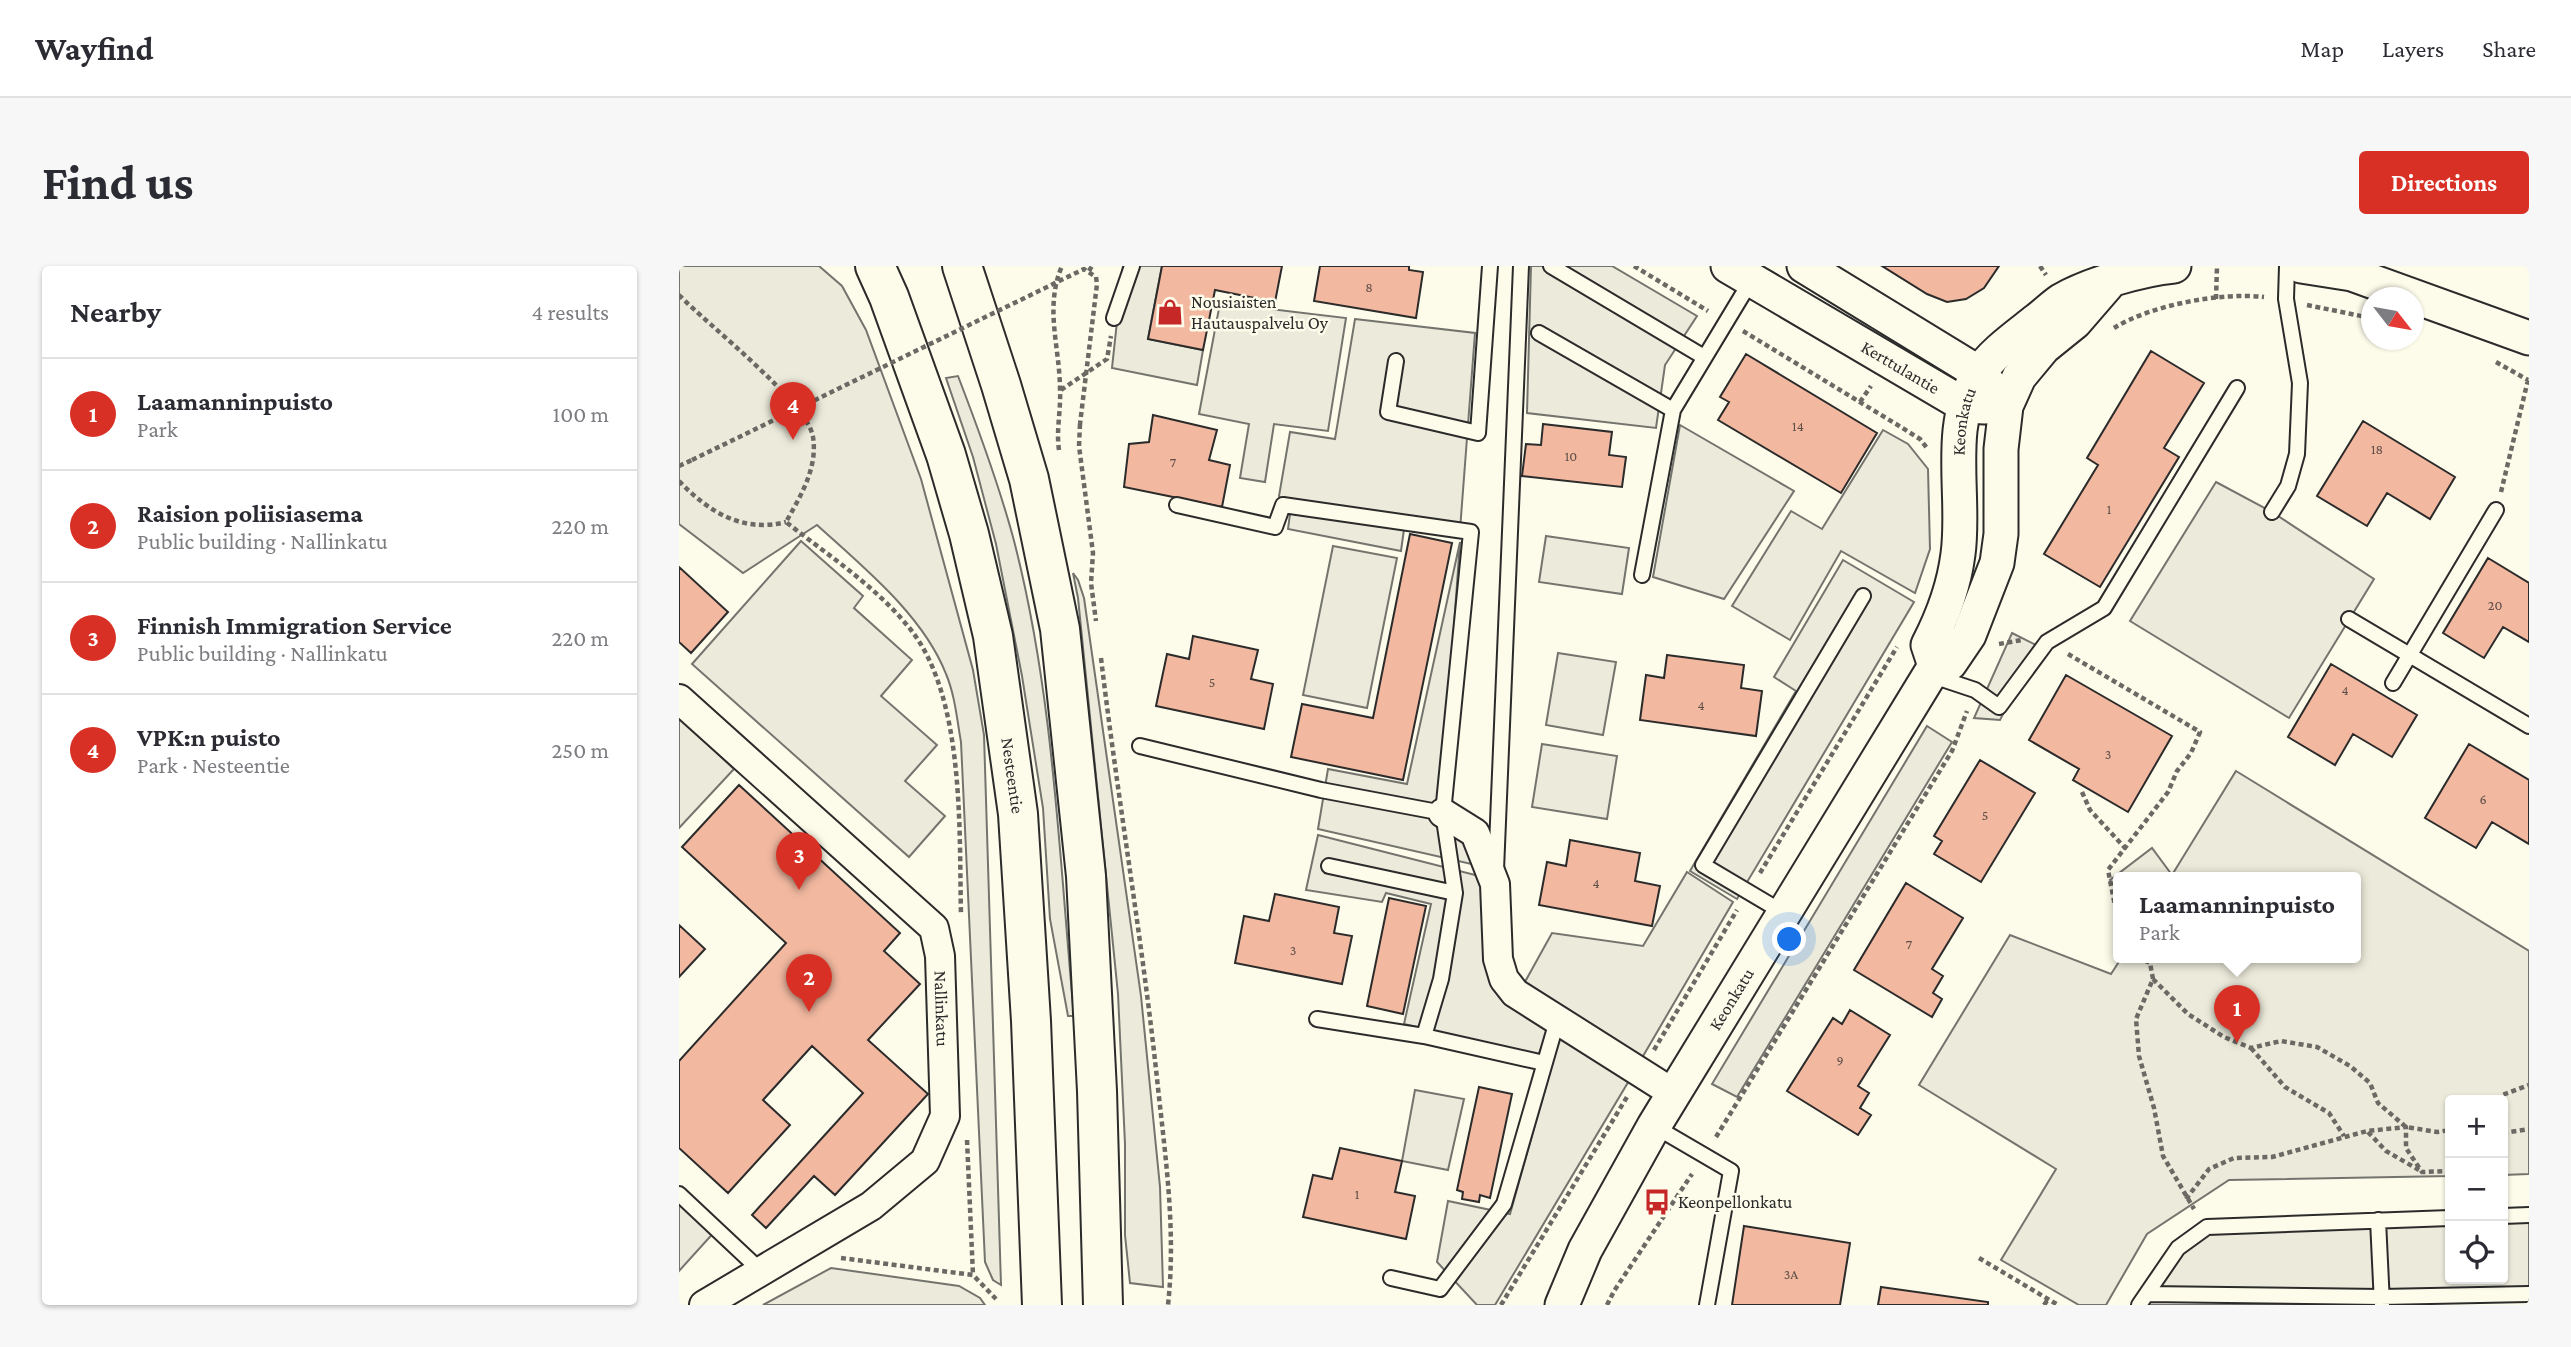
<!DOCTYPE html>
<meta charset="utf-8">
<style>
body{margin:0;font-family:"Crimson Pro",serif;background:#f7f7f7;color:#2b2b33}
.controls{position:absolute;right:21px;bottom:21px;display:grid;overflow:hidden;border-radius:7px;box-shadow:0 2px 5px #0004}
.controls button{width:63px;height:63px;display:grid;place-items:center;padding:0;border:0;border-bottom:2px solid #e1e1e2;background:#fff;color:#2b2b33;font:35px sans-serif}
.compass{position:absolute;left:1682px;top:21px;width:63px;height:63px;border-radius:50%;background:#fff;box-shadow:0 2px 5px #0004;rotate:121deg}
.you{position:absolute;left:1111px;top:674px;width:24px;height:24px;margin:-18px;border:5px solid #fff;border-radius:50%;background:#1a73e8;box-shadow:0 0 0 10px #1a73e833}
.badge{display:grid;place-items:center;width:46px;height:46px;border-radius:50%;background:#d93025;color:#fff;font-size:23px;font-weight:700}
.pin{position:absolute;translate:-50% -58px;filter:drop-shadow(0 2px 4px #0008)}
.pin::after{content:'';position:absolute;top:37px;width:24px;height:21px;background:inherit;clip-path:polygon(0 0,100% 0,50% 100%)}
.popup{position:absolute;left:1434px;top:606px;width:248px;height:91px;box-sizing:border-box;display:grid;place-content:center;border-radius:7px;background:#fff;filter:drop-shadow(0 2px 5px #0005);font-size:23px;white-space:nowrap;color:#7c7c81}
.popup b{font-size:26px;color:#2b2b33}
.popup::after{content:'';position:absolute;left:50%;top:100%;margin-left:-14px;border:14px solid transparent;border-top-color:#fff}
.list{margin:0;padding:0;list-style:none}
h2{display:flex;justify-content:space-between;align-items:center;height:91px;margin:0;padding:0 28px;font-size:30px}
h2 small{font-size:23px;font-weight:400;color:#7c7c81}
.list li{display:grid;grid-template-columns:46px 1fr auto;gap:21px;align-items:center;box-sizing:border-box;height:112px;padding:0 28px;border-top:2px solid #e1e1e2}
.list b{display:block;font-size:26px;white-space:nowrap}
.list p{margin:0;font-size:23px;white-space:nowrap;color:#7c7c81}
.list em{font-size:23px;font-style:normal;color:#7c7c81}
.icon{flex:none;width:38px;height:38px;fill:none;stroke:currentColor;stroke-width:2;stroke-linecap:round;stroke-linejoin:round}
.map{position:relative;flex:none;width:1850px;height:1039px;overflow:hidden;border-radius:7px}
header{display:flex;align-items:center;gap:42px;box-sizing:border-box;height:98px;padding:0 35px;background:#fff;border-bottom:2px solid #e1e1e2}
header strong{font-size:33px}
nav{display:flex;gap:38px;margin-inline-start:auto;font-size:24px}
.intro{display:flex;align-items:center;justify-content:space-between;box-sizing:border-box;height:168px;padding:0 42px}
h1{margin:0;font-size:49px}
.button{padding:18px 32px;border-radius:7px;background:#d93025;color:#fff;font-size:24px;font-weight:700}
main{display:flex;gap:42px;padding:0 42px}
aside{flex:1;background:#fff;border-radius:7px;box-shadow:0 2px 5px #0004}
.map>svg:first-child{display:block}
.green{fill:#ecebdb;stroke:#74746e;stroke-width:2}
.parking{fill:#eceadb;stroke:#74746e;stroke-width:2}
.building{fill:#f2b8a0;stroke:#2b2b2b;stroke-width:2}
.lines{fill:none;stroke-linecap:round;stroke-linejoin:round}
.service-casing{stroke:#2b2b2b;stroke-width:18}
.minor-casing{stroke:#2b2b2b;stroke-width:32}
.tertiary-casing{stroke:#2b2b2b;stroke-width:37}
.primary-casing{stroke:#2b2b2b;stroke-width:42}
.path{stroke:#6a6964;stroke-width:4.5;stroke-dasharray:5 3.5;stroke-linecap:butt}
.service{stroke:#fdfbea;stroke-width:14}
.minor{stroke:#fdfbea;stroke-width:28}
.tertiary{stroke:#fdfbea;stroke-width:33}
.primary{stroke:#fdfbea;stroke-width:38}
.path-bridge{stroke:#6a6964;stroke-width:4.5;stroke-dasharray:5 3.5;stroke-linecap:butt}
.labels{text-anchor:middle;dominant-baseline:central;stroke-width:5;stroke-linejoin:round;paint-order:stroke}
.number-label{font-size:14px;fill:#5d4e48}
.poi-label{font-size:18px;fill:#2b2b2b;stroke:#fdfbea;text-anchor:start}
.street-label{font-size:18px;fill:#2b2b2b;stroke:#fdfbea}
</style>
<header>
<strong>Wayfind</strong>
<nav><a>Map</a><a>Layers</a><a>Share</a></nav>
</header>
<div class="intro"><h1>Find us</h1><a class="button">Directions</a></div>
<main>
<aside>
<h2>Nearby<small>4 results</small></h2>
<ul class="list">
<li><span class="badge">1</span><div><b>Laamanninpuisto</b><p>Park</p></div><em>100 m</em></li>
<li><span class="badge">2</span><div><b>Raision poliisiasema</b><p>Public building · Nallinkatu</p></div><em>220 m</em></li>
<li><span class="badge">3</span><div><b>Finnish Immigration Service</b><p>Public building · Nallinkatu</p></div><em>220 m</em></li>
<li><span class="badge">4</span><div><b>VPK:n puisto</b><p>Park · Nesteentie</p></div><em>250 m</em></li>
</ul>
</aside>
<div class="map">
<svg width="1850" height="1039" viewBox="0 0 1850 1039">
<rect width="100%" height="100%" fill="#fdfbea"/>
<path class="green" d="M0,0h140l23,20 24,44 55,149 52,191 11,65 17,550 -8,-5 -8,-18 -24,-520c-4,-22 -6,-47 -15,-68 -23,-59 -83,-107 -129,-149l-74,48 -64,-49z
M541,37l126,15 -18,113 -54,-7 -9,58 -25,-4 9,-54 -50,-10z
M279,110c20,52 40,106 55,161 41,156 46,319 61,479h-6l-18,-97 -7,-111 -21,-132 -26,-132 -23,-87 -27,-79z
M1001,159l114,66 -70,108 -71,-22z
M867,270l83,12 -7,46 -83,-12z
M654,280l64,12 -30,150 -64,-13z
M394,307l5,7 6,18 57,398 19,191 3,100 -33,-4 -5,-48v-91l-7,-150 -40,-396z
M879,387l58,9 -13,73 -57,-10z
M863,478l75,12 -10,63 -75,-12z
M1557,505l293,180v223l-26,1v-75h-53v76l-221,4 -82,54 -41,71h-27l-78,-45 55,-91 -137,-84 91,-150 101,39 11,-17h234v-80h-238v14l-8,-11 42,-32 20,27z
M736,824l49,9 -16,71 -46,-9z
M152,1002l128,18 21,12 5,7h-222z"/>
<path class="parking" d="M444,0h39l-14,73 55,11 -6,35 -85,-17z
M852,0h81l85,50 -32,49 -9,63 -129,-15z
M676,53l120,14 -15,197 -55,-8 -4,29 -113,-22 2,-15 -11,-18 11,-64 45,7z
M1204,164l25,14 20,25 2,80 -15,44 -74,-42 -51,89 -58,-34 59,-95 31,18z
M1537,216l56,30 102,67 -85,139 -159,-97z
M122,275l62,55 -9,12 58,52 -31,36 56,49 -32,36 40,35 -36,41 -217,-193z
M781,276l-19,265 34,26 5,33 -162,-37 10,-60 79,15z
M1164,294l71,42 -177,297 -47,-28 106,-180 -22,-14z
M1333,367l26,13 -38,74 -26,-2z
M0,451l55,52 -55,59z
M1248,460l25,16 -215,355 -25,-13z
M639,569l169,43v95l25,33 37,21 -11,29 -134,-32 27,-120 -45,-11 -4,9 -76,-12z
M1008,606l46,30 -94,161 -118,-74 31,-56 91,13z
M882,766l72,42 -138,231h-18l-40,-43 11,-61 62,13z
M0,928l38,35 -38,42z
M1850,949v79l-147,3 -1,8h-242l39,-57 29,-21 243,-9v61h53v-63z"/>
<path class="building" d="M483,0h120l-7,36 -60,-12 -12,60 -55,-11z
M641,0h89v4l14,2 -7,46 -102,-17z
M1203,0h117l-15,22 -18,11 -19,3 -20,-8z
M1472,85l53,32 -40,65 15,9 -79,130 -56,-33 54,-89 -11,-7z
M1067,88l131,79 -36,60 -123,-73 11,-18 -9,-5z
M474,149l64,15 -8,30 21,5 -8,42 -98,-20 5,-43 20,-2z
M1684,155l92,56 -25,42 -43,-26 -20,33 -50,-30z
M864,158l69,8 -3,23 17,2 -4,30 -100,-11 4,-32 15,1z
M731,268l42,9 -49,237 -112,-23 11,-53 71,14z
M1809,292l41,25v59l-26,-15 -19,31 -41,-25z
M0,301l49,45 -37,41 -12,-11z
M514,370l65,14 -7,29 22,5 -9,45 -108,-23 11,-52 22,5z
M988,389l77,10 -3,23 21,3 -6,45 -116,-16 6,-45 18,3z
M1652,398l86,51 -25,42 -39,-23 -18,31 -47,-28z
M1387,409l106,61 -44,76 -55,-32 6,-11 -50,-29z
M1790,478l60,36v64l-37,-22 -16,26 -51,-30z
M1301,494l55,33 -54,89 -47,-28 8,-13 -8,-5z
M60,519l161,148 -16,18 36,33 -52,56 60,54 -93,101 -21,-19 -48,52 -14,-13 111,-122 -51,-47 -49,54 27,25 -62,68 -49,-45v-87l107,-118 -104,-96z
M891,574l70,13 -5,28 25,5 -8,40 -113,-21 8,-43 19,4z
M1227,617l57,35 -31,51 11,7 -10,17 9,6 -10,18 -78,-47z
M596,628l64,13 -5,26 18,3 -10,48 -107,-21 9,-47 25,5z
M710,632l37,8 -23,108 -36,-8z
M0,659l26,24 -26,28z
M1171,744l40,25 -32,51 11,7 -9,15 11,7 -13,20 -71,-44 46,-73 9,6z
M800,821l33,7 -22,104 -10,-3 -1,7 -17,-3 1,-7 -6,-2z
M661,882l62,13 -7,31 20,4 -9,43 -103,-22 10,-42 19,4z
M1065,960l106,17 -10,62h-108z
M1202,1021l107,15v3h-110z"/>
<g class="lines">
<g class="service-casing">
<path id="service" d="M872,0l153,91
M435,52l18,-52
M860,67l134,77
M717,95l-8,51 90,21 12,-167
M498,239l98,22 8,-22 188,27 -28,281 12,80
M1593,246l16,-26 9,-32 3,-71 -14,-84 1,-33
M963,309l31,-165 79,-131
M1670,353l180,107
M1251,409l45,15 24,17 48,-65 57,-34 133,-220
M1714,417l103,-173
M461,480l181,44 122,23
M650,600l126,27 -14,86 -17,57
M817,604l25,-604
M1105,647l-81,-48 160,-269
M638,753l107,17 120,27
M975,860l77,45 -24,134
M0,928l81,76
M1824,950l26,-1
M1699,954l4,84
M712,1012l49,11 64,-85 53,-183
M1468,1028l234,3 148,-3
M1460,1039l39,-57 29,-21 243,-9"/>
</g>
<g class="minor-casing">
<g id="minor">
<path id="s1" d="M0,433l255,229 6,28 5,160 -20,45 -54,45 -167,99"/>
<path d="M764,547l32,20 20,51 3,75 6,20 11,14 158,100"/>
</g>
</g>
<g class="tertiary-casing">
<g id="tertiary">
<path id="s2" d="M1049,0l238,140 19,1"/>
<path d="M1125,0l175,107 15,17"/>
<path d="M1622,0l51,8 177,64"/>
<path d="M1256,400l15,-3 19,-28 28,-72 4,-29v-85l5,-43 13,-29 25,-30 31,-25 32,-37"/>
<path id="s3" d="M883,1039l23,-55 69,-124 281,-460 -7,-21c15,-29 26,-59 30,-91 8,-57 -13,-128 20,-179 14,-22 39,-39 59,-55 8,-6 16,-14 25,-20 28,-16 80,-31 112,-34"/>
</g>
</g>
<g class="primary-casing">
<g id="primary">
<path id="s4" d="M196,0l14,31 57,158 23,79 24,102 25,178 13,207 11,284"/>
<path d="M283,0l39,119 28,94 31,150 26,247 11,215 6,214"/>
</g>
</g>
<path class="path" d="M955,0l74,45
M1361,0l6,9
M410,5l3,-5
M0,29c28,29 129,108 134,142 5,31 -13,60 -27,85 43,34 91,65 125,108 54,69 48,200 50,285
M1537,33l1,-33
M1628,39l64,13
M1435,62c37,-23 107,-36 150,-31
M1064,65l153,93 24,15 7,9
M1817,96l32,18
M382,124l46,-31 4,-23
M1181,136l11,-16
M401,158l-1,22 14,107 -2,30 5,38
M380,184c-3,-20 2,-39 1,-60 0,-43 -16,-82 2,-124
M0,200l13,-6
M0,215c30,31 63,52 107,41
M1822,226l27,-112
M1320,378l23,-4
M1389,388l132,78 -9,21 -14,18 -9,21 -60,78 10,51
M422,392c17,143 42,286 57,430 8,73 18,145 10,217
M1403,526l8,18 36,39
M1081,607l137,-226
M1458,691l13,6 3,16 -17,40 3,37 15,52 9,48 31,53
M1474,713l35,35 36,23 27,11 30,-7 36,6 33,19 20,17 8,20 28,24 31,5 13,-2
M1572,782l34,39 44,26 15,23
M975,784l83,-140
M1818,834l5,-5 27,-10
M1689,866l18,19 33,19
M1824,867l26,-4
M1037,871l236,-386 15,-40
M288,874l6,135
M1507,933l23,-30 25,-11 38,-1 95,-26 39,-4v21l16,24 28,-1
M162,992l132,17 23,24
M1300,992l79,47
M822,1039l126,-208
M928,1039l7,-14 78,-117
M1365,1039l5,-7"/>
<use href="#service" class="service"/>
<use href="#minor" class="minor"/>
<use href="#tertiary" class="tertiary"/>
<use href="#primary" class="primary"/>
<path class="path-bridge" d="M13,194l392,-191 12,8 1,7 -17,140"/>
</g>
<defs>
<g id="shop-bare" transform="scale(2.1)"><path d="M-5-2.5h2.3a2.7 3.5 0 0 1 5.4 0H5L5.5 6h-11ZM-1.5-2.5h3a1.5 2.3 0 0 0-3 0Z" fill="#c62828" stroke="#fdfbea" stroke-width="2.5" paint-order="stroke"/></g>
<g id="bus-bare" transform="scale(2.1)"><path d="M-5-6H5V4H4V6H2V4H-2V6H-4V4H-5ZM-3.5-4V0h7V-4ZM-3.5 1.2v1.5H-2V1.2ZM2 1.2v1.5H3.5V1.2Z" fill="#c62828" stroke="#fdfbea" stroke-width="2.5" paint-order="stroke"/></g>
</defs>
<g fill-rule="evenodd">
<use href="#shop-bare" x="491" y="46"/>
<use href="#bus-bare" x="978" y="936"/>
</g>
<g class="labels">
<g class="number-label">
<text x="690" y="21">8</text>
<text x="1119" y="160">14</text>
<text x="1698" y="183">18</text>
<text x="892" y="190">10</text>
<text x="494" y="196">7</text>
<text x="1430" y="243">1</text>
<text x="1816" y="339">20</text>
<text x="533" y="416">5</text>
<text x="1666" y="424">4</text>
<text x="1022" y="439">4</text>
<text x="1429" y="488">3</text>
<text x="1804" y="533">6</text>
<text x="1306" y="549">5</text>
<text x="917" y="617">4</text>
<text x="1230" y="678">7</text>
<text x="614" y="684">3</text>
<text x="1161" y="794">9</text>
<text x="678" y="928">1</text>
<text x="1112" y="1008">3A</text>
</g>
<g class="poi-label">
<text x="512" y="36">Nousiaisten<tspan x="512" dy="21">Hautauspalvelu Oy</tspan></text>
<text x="999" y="936">Keonpellonkatu</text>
</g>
<g class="street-label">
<text stroke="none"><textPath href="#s2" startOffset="200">Kerttulantie</textPath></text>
<text stroke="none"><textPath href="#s3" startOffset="992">Keonkatu</textPath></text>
<text stroke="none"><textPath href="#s4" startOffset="530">Nesteentie</textPath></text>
<text stroke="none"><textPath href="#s3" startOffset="350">Keonkatu</textPath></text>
<text stroke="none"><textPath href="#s1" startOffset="424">Nallinkatu</textPath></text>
</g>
</g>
</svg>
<div class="controls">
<button>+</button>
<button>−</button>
<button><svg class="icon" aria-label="locate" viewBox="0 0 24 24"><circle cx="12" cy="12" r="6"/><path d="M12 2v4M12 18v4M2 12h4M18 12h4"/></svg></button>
</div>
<svg class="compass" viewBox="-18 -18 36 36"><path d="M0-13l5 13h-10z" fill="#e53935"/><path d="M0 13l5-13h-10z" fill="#7c7c81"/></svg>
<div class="you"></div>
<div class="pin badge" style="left:1558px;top:777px">1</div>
<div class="popup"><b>Laamanninpuisto</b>Park</div>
<div class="pin badge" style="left:130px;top:746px">2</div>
<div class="pin badge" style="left:120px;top:624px">3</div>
<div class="pin badge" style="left:114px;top:174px">4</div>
</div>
</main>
